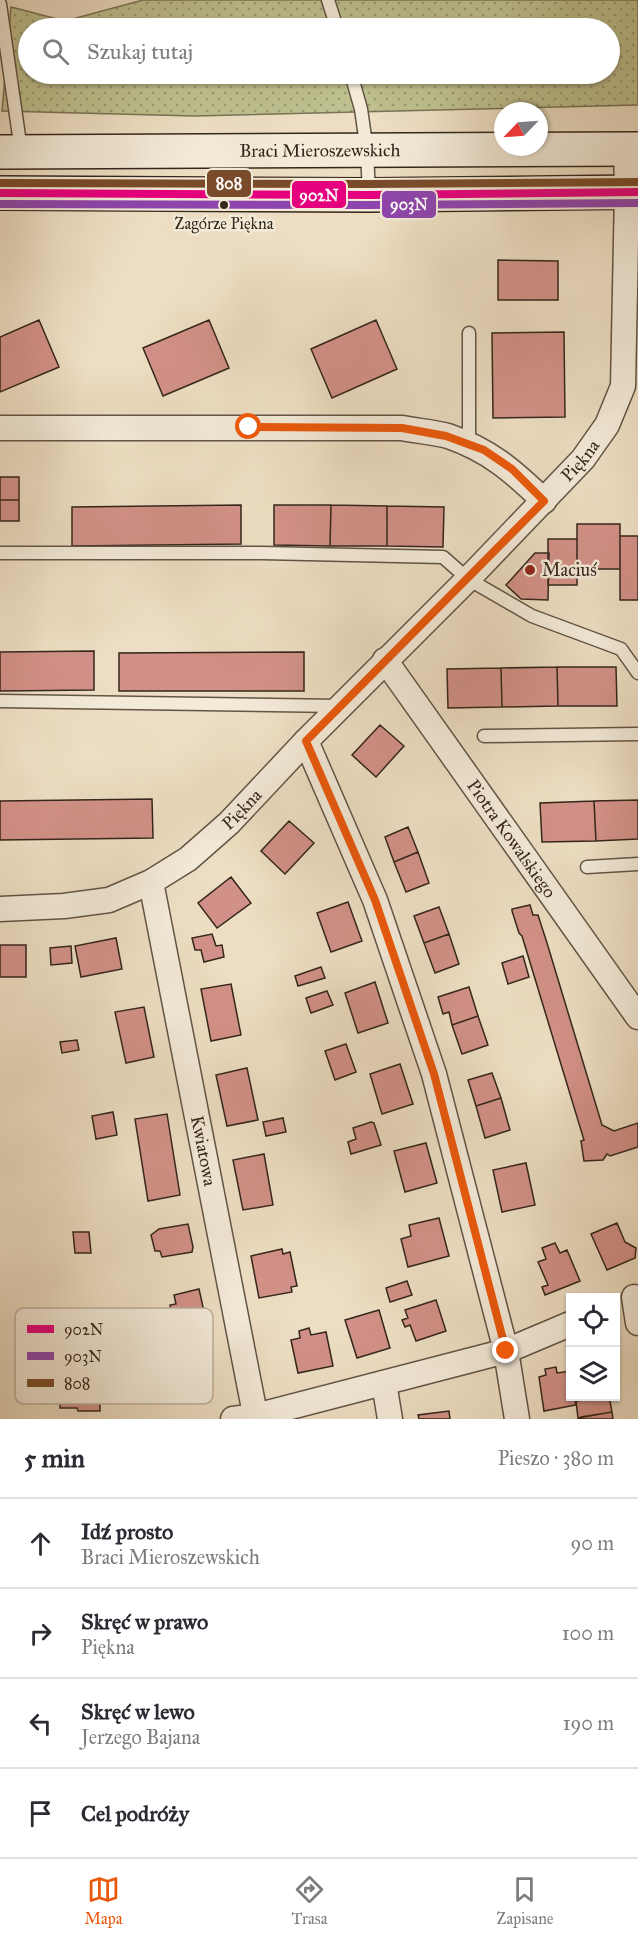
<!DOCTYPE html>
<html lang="pl">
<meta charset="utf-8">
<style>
body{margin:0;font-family:"IM FELL Great Primer",serif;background:#f2f2f3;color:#2b2b33}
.controls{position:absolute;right:18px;bottom:18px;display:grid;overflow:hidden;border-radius:0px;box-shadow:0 2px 4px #0004}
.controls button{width:54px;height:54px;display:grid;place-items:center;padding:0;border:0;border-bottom:2px solid #e1e1e2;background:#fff;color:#2b2b33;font:30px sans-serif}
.compass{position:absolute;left:494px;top:102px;width:54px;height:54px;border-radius:50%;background:#fff;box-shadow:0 2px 4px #0004;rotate:245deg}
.stop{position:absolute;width:18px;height:18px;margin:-14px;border:4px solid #ea580c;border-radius:50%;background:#fff}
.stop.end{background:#ea580c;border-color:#fff;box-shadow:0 2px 6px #0008}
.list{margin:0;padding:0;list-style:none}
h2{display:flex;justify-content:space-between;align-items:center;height:78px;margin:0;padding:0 24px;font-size:26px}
h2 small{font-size:20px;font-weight:400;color:#7c7c81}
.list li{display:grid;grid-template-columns:39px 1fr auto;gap:18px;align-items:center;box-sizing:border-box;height:90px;padding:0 24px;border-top:2px solid #e1e1e2}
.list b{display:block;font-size:22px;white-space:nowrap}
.list p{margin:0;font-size:20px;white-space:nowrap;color:#7c7c81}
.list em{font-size:20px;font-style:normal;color:#7c7c81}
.icon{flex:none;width:33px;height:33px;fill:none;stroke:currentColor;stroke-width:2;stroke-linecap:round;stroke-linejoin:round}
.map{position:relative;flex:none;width:638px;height:1419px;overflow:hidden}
.search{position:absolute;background:#fff;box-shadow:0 2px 4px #0004;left:18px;right:18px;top:18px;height:66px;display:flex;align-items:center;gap:15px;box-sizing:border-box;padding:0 21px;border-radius:33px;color:#7c7c81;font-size:22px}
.sheet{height:438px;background:#fff}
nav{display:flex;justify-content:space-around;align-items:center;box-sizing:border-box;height:84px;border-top:2px solid #e1e1e2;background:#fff;font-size:16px;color:#7c7c81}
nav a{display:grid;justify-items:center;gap:3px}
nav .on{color:#ea580c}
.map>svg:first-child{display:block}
.grass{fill:url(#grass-dots);stroke:#797355;stroke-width:1.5;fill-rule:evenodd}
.building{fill:#d29188;stroke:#34261b;stroke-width:1.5}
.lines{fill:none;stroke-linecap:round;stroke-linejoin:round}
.service-casing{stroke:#625445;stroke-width:15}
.minor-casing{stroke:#625445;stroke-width:27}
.secondary-casing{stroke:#34261b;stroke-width:36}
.service{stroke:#f3ead8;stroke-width:12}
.minor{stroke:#f3ead8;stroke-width:24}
.secondary{stroke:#f3ead8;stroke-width:33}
.bus-1-casing{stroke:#f3ead8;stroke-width:12}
.bus-2-casing{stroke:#f3ead8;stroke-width:12}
.bus-3-casing{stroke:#f3ead8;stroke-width:12}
.bus-1{stroke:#e5007d;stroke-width:8}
.bus-2{stroke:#8e44ad;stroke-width:8}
.bus-3{stroke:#7a4b2a;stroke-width:8}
.route{stroke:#ea580c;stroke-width:8}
.bus-dot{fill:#34261b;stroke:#f3ead8;stroke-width:2}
.poi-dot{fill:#8f2418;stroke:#f3ead8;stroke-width:2}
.labels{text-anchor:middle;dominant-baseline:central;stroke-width:5;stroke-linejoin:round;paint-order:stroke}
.bus-label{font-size:16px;fill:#34261b;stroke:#f3ead8}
.street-label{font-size:18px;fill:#34261b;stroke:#f3ead8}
.poi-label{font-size:18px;fill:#34261b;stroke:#f3ead8;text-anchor:start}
.key{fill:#f3ead8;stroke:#baaf9f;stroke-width:1.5}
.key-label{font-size:16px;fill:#34261b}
.line-badge{stroke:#f3ead8;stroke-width:2}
.badge-label{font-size:16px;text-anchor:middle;font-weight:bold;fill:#fff}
</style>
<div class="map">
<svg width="638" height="1419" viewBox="0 0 638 1419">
<defs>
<pattern id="grass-dots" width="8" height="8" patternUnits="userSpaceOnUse" patternTransform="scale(1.5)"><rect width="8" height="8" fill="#bec08f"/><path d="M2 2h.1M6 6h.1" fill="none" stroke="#9b9c74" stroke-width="1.8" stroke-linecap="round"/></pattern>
</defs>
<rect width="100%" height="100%" fill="#eddec3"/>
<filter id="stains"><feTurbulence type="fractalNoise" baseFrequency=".00333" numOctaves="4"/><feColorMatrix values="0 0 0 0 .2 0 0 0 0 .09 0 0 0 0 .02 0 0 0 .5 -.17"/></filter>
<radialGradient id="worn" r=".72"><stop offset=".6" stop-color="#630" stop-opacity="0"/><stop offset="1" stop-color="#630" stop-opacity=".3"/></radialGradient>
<path class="grass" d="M143,0h495v105l-443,11 -193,-5 9,-104 54,14zM28,28h582v46h-582z"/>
<path class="building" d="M498,260l60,1v39h-60z
M39,320l20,47 -59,25v-55z
M209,320l20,48 -66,28 -20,-48z
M376,320l21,49 -65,29 -21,-49z
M564,332l1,85 -72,1 -1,-85z
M0,477h19v23h-19z
M0,500h19v21h-19z
M241,505v39l-169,2v-39z
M274,505h57l-1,41 -56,-1z
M331,505l56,1v40h-57z
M387,506l57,1 -1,40 -56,-1z
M577,524h43v45h-43z
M620,536h18v64h-18z
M548,539h29v46h-29z
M535,553h14l-1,47 -27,-1 -15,-14z
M94,651v39l-94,1v-39z
M304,652v39h-185v-38z
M557,667h59l1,39h-59z
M557,667l1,39 -56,1 -1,-39z
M501,668l1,39 -54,1 -1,-39z
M380,725l24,21 -28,31 -24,-22z
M152,799l1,39 -153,2v-39z
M638,800v39l-42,2 -2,-40z
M594,801l2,40 -54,1 -2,-39z
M289,821l25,22 -29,31 -24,-23z
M408,827l10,25 -24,10 -9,-25z
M418,852l11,31 -23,9 -12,-30z
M231,877l20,26 -34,25 -19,-25z
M348,902l14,39 -31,11 -14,-39z
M530,905l3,10h5l9,28 55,182 12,6 24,-8v24l-28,9 -3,-2 -4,6 -19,1 -3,-20 3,-1 -62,-204 -3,-3 -7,-22v-2z
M439,907l10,27 -25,9 -10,-27z
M212,934l4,12 6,-1 2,12 -20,5 -3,-12h-6l-3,-12z
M449,934l10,30 -24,9 -11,-30z
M116,938l6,31 -41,8 -6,-31z
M0,945h26v32h-26z
M71,946l1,17 -21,2 -1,-17z
M523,956l6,21 -21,7 -6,-21z
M321,967l4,11 -27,8 -3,-10z
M375,982l13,41 -30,10 -13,-40z
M231,984l10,51 -30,6 -10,-52z
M469,987l9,29 -26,9 -3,-13 -6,2 -5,-17z
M327,991l6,14 -22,8 -5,-15z
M144,1007l10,50 -28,6 -11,-51z
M478,1016l10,29 -26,9 -10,-29z
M77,1040l2,10 -17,3 -2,-11z
M346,1044l10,28 -21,8 -10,-29z
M400,1064l13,40 -31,10 -12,-40z
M247,1068l11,52 -31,6 -11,-51z
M492,1073l9,25 -25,8 -8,-26z
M501,1098l9,32 -25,8 -9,-32z
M113,1112l4,23 -21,4 -4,-23z
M167,1114l13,81 -32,6 -13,-82z
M283,1118l3,14 -20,4 -3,-14z
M371,1122l3,1 7,22 -30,9 -3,-12 8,-3 -3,-11z
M426,1143l11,40 -32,9 -11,-41z
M264,1154l9,51 -30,5 -10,-50z
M526,1163l9,42 -33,7 -9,-42z
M439,1218l10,38 -41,11 -7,-28 10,-3 -2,-11z
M617,1223l8,19 11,6 -1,10 -28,12 -16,-36z
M188,1224l5,23 -1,5 -30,5 -2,-6h-5l-4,-16 8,-6z
M73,1232h16l2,21h-16z
M555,1243l5,10 7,-3 13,31 -35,14 -3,-8 6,-2 -10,-23 8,-3 -4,-11z
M282,1249l1,5 7,-2 7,34 -6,1 1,5 -33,6 -8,-42z
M407,1281l5,14 -22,7 -4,-14z
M199,1289l10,45 -25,6 -6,-27 -6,2 -2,-10 6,-1 -2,-9z
M436,1300l10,31 -30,10 -6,-16 -5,2 -3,-7 6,-2 -3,-8z
M379,1310l11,38 -33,10 -12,-38z
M309,1328l2,7 15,-3 7,34 -35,7 -7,-33 9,-2 -1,-7z
M59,1360h26v13h15v38h-22l-1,-3h-17z
M556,1367l1,6 13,-2v25h4l2,9 -32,6 -5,-34 7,-2 -1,-6z
M602,1396h7l3,16 -34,6 -2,-17z
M449,1411l1,8h-31l-1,-4z
M612,1412l1,7h-34l2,-2z"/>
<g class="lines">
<g class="service-casing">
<path id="service" d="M328,0l9,28
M0,4l21,146
M351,74l10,35 6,42 2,43
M469,445v-112
M0,553h262l181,4 25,22 64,37 89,33 17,24
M0,701l340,5
M484,736l154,-2
M587,867l51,-3"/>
</g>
<g class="minor-casing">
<g id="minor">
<path d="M0,428h402c15,3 31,4 46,8 41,14 65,35 96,65"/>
<path id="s1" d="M385,660l253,357"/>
<path d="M306,741l69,159 59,174 72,277 11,68"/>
<path id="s2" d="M151,882l105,537"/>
<path id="s3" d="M0,909l64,-3 45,-6 42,-18 37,-23 41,-36 77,-82 162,-162 115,-120 24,-34 16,-39 4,-194 -1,-43"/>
<path d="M634,1297l4,26"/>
<path d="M384,1383l6,36"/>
<path d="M233,1419l23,-3 250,-65 64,-27"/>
</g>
</g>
<g class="secondary-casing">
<g id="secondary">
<path id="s4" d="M0,152l638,-3"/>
<path d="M0,193l369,2 269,-3"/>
</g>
</g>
<use href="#service" class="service"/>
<use href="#minor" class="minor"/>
<use href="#secondary" class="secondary"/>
<g class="bus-1-casing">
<path id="bus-1" d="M0,193l369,2 269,-3"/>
</g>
<g class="bus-2-casing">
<path id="bus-2" d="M0,204l369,1 269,-2"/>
</g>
<g class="bus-3-casing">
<path id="bus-3" d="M0,183l369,1 269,-2"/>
</g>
<use href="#bus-1" class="bus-1"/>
<use href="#bus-2" class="bus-2"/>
<use href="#bus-3" class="bus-3"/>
</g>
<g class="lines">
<path class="route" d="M249,427l153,1 44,8 38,14 28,19 32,32 -238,240 69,159 59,174 72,277"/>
</g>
<circle class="bus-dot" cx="224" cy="205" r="5"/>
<circle class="poi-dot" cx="530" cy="570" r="6"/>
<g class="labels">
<g class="bus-label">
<text x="224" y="223">Zagórze Piękna</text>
</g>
<g class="street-label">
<text stroke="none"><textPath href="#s4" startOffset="320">Braci Mieroszewskich</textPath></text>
<text stroke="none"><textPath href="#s3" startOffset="758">Piękna</textPath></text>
<text stroke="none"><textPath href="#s3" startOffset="272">Piękna</textPath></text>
<text stroke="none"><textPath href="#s1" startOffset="219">Piotra Kowalskiego</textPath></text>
<text stroke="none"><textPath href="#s2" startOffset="274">Kwiatowa</textPath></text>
</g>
<g class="poi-label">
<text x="542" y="570">Maciuś</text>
</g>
</g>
<rect x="15" y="1308" width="198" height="96" rx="9" class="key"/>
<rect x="27" y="1325" width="27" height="8" fill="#e5007d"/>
<rect x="27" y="1352" width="27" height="8" fill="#8e44ad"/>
<rect x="27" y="1379" width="27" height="8" fill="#7a4b2a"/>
<g class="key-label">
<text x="64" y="1335">902N</text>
<text x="64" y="1362">903N</text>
<text x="64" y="1389">808</text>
</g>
<g class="line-badge">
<rect x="206" y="169" width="46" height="29" rx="6" fill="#7a4b2a"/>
<rect x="291" y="180" width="56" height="29" rx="6" fill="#e5007d"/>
<rect x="381" y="190" width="56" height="29" rx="6" fill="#8e44ad"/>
</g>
<g class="badge-label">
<text x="229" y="189">808</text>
<text x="319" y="201">902N</text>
<text x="409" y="210">903N</text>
</g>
<rect width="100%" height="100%" filter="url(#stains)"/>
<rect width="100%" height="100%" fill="url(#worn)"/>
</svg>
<div class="controls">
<button><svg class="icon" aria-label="locate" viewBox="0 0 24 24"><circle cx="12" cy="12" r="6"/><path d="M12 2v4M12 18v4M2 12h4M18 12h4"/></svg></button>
<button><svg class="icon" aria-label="layers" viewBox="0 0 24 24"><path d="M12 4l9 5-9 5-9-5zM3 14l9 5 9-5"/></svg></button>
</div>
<svg class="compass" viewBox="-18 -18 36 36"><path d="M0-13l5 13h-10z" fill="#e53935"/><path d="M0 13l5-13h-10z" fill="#7c7c81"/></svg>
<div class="stop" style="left:249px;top:427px"></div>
<div class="stop end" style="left:506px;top:1351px"></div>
<div class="search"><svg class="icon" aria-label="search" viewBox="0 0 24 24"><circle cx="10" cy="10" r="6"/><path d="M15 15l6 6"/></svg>Szukaj tutaj</div>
</div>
<section class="sheet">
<h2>5 min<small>Pieszo · 380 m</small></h2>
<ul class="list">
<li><svg class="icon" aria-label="ahead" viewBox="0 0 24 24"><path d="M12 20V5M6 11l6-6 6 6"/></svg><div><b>Idź prosto</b><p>Braci Mieroszewskich</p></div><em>90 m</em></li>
<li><svg class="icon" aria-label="right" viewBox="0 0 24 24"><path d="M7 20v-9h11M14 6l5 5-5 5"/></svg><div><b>Skręć w prawo</b><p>Piękna</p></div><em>100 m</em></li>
<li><svg class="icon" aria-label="left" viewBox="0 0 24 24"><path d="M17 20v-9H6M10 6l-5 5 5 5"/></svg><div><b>Skręć w lewo</b><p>Jerzego Bajana</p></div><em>190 m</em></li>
<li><svg class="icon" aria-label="arrive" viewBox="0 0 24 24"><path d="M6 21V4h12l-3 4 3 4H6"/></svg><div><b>Cel podróży</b></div></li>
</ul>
</section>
<nav>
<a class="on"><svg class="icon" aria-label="map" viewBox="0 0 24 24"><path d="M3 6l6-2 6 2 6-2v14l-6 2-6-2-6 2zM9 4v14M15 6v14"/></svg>Mapa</a>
<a><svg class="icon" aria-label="directions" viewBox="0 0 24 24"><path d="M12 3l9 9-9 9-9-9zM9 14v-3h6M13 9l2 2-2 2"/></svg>Trasa</a>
<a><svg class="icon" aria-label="saved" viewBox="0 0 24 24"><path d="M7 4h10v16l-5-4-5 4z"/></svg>Zapisane</a>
</nav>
